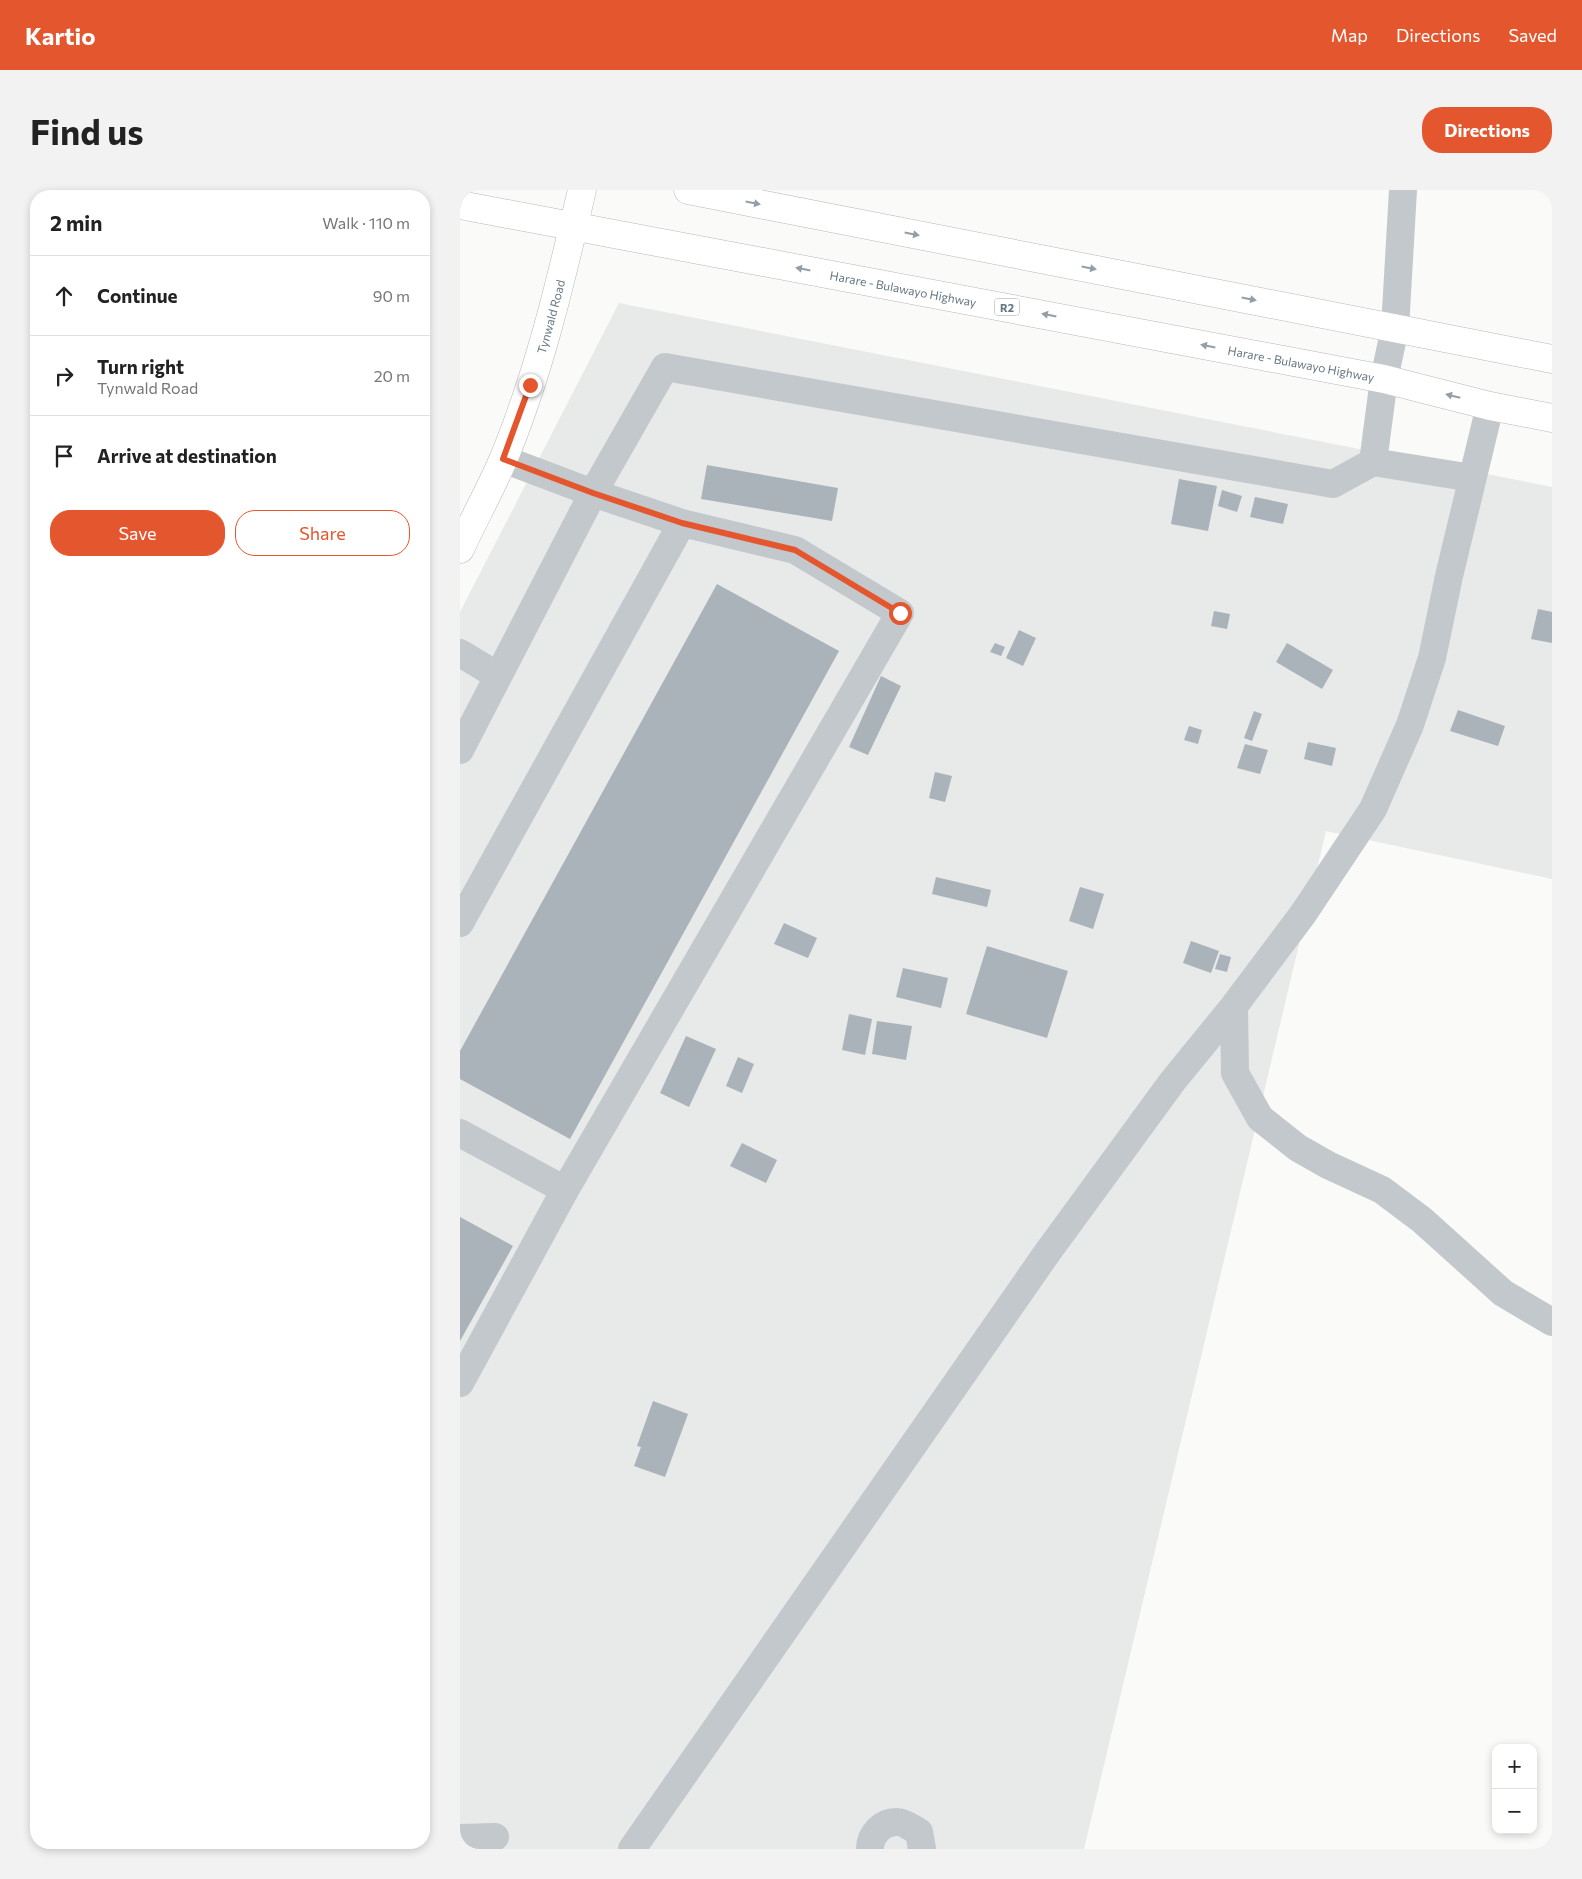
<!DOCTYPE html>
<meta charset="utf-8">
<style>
body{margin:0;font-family:Commissioner,sans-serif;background:#f2f2f2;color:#222}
.controls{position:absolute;right:15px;bottom:15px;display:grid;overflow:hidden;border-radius:10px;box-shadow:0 2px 8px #0003}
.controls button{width:45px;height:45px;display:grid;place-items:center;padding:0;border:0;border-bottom:1px solid #e0e0e0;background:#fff;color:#222;font:25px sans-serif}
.stop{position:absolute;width:15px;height:15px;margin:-11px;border:4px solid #e4572e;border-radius:50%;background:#fff}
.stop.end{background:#e4572e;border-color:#fff;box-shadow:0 1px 5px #0008}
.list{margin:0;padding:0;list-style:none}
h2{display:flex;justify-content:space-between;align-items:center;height:65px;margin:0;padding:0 20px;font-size:21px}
h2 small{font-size:16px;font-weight:400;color:#767676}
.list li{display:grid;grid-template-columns:32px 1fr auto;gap:15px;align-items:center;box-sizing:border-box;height:80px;padding:0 20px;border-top:1px solid #e0e0e0}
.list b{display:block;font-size:19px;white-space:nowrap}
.list p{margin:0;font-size:16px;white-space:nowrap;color:#767676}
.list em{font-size:16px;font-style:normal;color:#767676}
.actions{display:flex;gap:10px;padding:15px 20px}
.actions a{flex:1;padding:11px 0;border:1px solid #e4572e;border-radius:20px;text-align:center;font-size:18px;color:#e4572e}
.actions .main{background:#e4572e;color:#fff}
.icon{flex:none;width:28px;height:28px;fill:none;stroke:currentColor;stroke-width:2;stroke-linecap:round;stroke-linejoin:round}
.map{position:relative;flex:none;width:1092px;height:1659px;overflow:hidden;border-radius:20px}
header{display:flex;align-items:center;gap:30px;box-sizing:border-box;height:70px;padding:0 25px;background:#e4572e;color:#fff}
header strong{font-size:24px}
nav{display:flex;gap:28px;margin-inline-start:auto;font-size:18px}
.intro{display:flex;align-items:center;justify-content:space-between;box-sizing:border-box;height:120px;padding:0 30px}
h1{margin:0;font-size:35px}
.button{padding:12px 22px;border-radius:20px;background:#e4572e;color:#fff;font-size:18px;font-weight:700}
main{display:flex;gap:30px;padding:0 30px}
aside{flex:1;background:#fff;border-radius:20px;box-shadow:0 2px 8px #0003}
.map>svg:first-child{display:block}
.built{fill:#e8e9e9}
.building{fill:#aab3b9}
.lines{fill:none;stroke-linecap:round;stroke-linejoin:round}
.major-casing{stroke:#b5babe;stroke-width:29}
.highway-casing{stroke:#b4b9bd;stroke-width:29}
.minor{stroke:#c3c8cc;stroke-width:28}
.major{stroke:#fff;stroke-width:28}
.highway{stroke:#fff;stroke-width:28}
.oneway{fill:#939fa8}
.route{stroke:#e4572e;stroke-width:6}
.labels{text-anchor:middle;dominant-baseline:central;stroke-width:5;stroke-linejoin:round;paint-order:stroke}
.shield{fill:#fff;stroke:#939fa8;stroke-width:1}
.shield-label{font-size:11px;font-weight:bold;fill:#657683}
.street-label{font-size:12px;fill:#657683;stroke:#fff}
</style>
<header>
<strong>Kartio</strong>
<nav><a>Map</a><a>Directions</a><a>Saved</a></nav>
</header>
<div class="intro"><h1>Find us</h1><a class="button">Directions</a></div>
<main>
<aside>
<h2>2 min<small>Walk · 110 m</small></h2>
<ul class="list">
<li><svg class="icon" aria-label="ahead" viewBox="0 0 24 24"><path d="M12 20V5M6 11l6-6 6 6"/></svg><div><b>Continue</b></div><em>90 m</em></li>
<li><svg class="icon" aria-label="right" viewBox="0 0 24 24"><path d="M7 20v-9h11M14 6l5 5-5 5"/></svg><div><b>Turn right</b><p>Tynwald Road</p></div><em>20 m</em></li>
<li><svg class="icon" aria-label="arrive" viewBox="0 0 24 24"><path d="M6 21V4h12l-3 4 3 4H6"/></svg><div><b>Arrive at destination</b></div></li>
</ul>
<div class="actions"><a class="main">Save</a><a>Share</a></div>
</aside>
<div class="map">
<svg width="1092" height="1659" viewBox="0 0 1092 1659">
<rect width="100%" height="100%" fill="#fafaf8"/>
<path class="built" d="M159,113l933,184v392l-226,-48 -242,1018h-624v-1237z"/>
<path class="building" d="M247,275l131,23 -6,33 -131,-22z
M719,289l38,7 -9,45 -37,-7z
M762,300l20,6 -5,16 -19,-6z
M795,307l33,7 -5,20 -33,-7z
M257,394l122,67 -269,488 -110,-60v-28z
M1078,419l14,3v31l-21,-4z
M754,421l16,3 -3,15 -16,-3z
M559,440l17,8 -13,28 -17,-8z
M535,453l10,4 -4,9 -11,-4z
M827,453l46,27 -11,19 -46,-27z
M421,486l20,10 -33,69 -19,-8z
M998,520l47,16 -7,20 -48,-15z
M794,521l8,3 -10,27 -8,-3z
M729,536l13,4 -4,14 -14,-4z
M848,552l28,6 -4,18 -28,-7z
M785,554l23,6 -8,24 -23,-6z
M475,582l17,4 -7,26 -16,-4z
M476,687l55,13 -4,17 -55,-13z
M620,697l24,7 -11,35 -24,-8z
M324,733l33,15 -9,20 -34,-14z
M731,751l28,10 -8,22 -28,-10z
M527,756l81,25 -21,67 -81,-24z
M760,764l11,3 -4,15 -12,-3z
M443,778l45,10 -7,30 -45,-11z
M389,824l23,5 -7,36 -23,-5z
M417,831l35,5 -6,34 -34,-6z
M226,846l30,13 -27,58 -29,-14z
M278,867l16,7 -12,29 -16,-7z
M282,953l35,17 -11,23 -36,-17z
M0,1027l53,29 -53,95z
M193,1211l35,13 -23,63 -31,-11 7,-19 -4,-1z"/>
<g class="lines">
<g class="major-casing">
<g id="major">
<path id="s1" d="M0,359c14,-30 30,-59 43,-89 36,-86 58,-180 79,-270"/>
</g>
</g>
<g class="highway-casing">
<g id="highway">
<path d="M228,0l864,169"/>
<path id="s2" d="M0,15l924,174 106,27 62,12"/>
</g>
</g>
<path class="minor" d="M913,272l99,16
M0,463l38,23
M0,560l133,-257 72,-126 668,117 40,-22 11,-83 11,-51 8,-138
M0,733l222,-400
M774,816l1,67 25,45 38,30 30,17 54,25 40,30 81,73 49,29
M0,943l105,57
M0,1193l105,-193 335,-577 -105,-63 -113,-27 -89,-30 -90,-34
M0,1648l35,-1
M172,1659l415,-596 125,-171 62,-76 69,-92 70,-105 37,-84 22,-67 17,-82 41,-170
M410,1659c0,-14 12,-28 28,-27 6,0 15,7 21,10l3,17"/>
<use href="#major" class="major"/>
<use href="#highway" class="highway"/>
</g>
<defs><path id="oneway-solid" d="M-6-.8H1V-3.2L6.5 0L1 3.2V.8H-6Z" transform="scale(1.25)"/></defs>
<g class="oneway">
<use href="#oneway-solid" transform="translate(293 13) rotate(11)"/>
<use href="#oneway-solid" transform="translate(452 44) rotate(11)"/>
<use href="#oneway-solid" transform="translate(629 78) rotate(11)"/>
<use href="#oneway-solid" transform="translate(343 79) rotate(-169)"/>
<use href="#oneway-solid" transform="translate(789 109) rotate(11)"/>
<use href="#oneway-solid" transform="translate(589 125) rotate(-169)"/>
<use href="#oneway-solid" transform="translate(748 156) rotate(-169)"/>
<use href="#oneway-solid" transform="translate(993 206) rotate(-166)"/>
</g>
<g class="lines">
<path class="route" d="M70,195l-27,74 90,34 89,30 113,27 105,63"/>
</g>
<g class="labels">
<rect class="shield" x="534.5" y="108.5" width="25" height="17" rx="4"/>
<g class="shield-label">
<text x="547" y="117">R2</text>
</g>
<g class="street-label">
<text stroke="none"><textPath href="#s2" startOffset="451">Harare - Bulawayo Highway</textPath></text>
<text stroke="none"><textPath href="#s1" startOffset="250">Tynwald Road</textPath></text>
<text stroke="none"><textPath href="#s2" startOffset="856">Harare - Bulawayo Highway</textPath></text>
</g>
</g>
</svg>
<div class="controls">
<button>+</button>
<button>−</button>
</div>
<div class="stop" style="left:440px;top:423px"></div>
<div class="stop end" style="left:70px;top:195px"></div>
</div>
</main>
